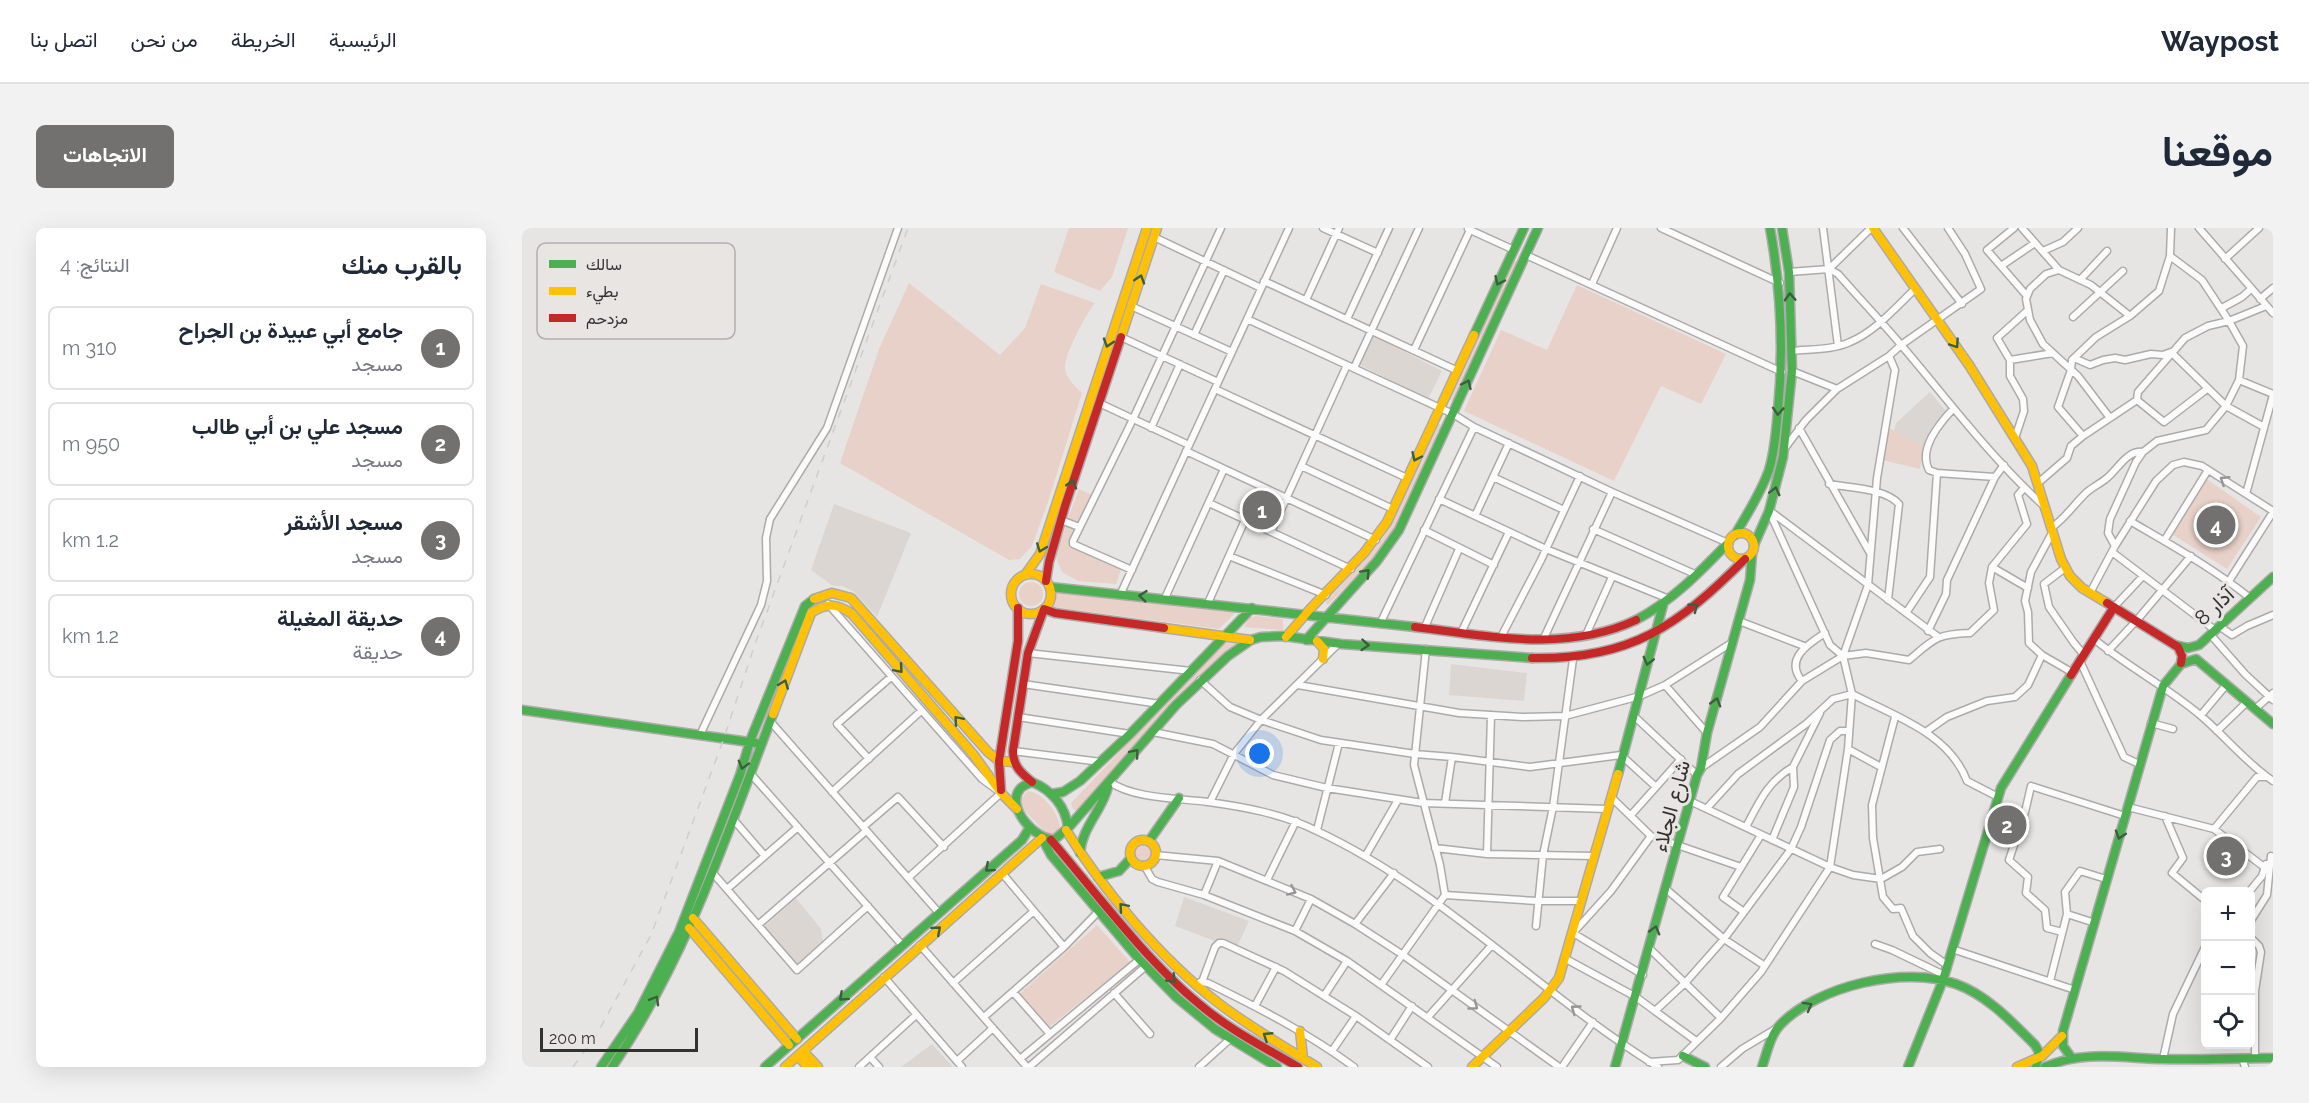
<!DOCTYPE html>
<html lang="ar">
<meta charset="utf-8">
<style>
body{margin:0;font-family:Raleway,Vazirmatn,sans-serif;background:#f2f2f3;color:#1f2937;direction:rtl}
.controls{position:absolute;right:18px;bottom:18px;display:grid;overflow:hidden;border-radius:9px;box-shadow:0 6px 24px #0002}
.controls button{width:54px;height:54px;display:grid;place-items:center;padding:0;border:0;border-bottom:2px solid #e0e1e3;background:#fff;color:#1f2937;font:30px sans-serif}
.scale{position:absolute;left:18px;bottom:15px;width:158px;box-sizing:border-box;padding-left:6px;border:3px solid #333231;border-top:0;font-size:16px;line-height:21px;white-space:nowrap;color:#333231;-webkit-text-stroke:4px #e8e5e3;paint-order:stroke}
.you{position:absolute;left:738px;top:526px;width:21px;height:21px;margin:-15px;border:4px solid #fff;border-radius:50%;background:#1a73e8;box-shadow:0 0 0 9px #1a73e833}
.badge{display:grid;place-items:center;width:39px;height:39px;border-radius:50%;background:#727170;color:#fff;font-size:20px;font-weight:700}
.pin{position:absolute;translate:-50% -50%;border:3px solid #fff;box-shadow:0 2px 6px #0006}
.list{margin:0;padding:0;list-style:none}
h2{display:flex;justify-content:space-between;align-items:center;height:78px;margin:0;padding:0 24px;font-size:26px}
h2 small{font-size:20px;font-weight:400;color:#747a83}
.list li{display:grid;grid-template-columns:39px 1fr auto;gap:18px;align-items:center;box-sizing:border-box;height:84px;margin:0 12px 12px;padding:0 12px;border:2px solid #e0e1e3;border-radius:9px}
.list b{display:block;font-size:22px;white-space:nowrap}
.list p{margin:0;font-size:20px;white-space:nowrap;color:#747a83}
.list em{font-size:20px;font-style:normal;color:#747a83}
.icon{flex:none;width:33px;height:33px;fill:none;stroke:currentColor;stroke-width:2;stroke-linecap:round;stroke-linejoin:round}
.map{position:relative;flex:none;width:1751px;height:839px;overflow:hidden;direction:ltr;border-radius:9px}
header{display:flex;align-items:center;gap:36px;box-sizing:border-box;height:84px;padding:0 30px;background:#fff;border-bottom:2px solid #e0e1e3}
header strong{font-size:28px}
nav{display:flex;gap:33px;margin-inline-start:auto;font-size:21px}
.intro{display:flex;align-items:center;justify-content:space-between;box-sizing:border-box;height:144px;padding:0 36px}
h1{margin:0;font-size:42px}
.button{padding:15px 27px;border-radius:9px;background:#727170;color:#fff;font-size:21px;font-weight:700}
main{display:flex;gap:36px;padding:0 36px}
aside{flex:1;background:#fff;border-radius:9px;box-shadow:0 6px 24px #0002}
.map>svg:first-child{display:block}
.built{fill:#dbd6d2}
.green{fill:#e8d1c8}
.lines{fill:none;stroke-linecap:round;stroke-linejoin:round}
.street-casing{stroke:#adabaa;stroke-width:9}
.fast-casing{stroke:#adabaa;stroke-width:11}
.slow-casing{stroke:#adabaa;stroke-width:11}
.jam-casing{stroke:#adabaa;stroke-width:11}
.street{stroke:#fbfbfb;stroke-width:6}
.fast{stroke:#4caf50;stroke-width:8}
.slow{stroke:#ffc107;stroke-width:8}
.jam{stroke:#c62828;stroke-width:8}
.rail{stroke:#cfcece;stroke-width:1.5;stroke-dasharray:8 8;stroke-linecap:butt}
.oneway{stroke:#3c5e3c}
.oneway2{stroke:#979696}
.labels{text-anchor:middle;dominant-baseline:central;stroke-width:6;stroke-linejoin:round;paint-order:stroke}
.street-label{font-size:21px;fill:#333231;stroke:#e8e5e3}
.key{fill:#e8e5e3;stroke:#b2afae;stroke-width:1.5}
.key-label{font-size:16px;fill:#333231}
</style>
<header>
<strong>Waypost</strong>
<nav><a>الرئيسية</a><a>الخريطة</a><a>من نحن</a><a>اتصل بنا</a></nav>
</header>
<div class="intro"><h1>موقعنا</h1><a class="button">الاتجاهات</a></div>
<main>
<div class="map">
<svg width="1751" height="839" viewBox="0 0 1751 839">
<rect width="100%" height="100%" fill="#e7e5e4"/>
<path class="built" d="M852,108l68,35 -14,28 -68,-34z
M1408,164l16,19 -15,17 -7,19 -30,-16 2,-8z
M312,276l77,29 -34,84 -24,-26 -11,-5h-9l-22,-16z
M929,436l76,9 -3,28 -75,-6z
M662,669l65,24 -13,28 -61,-23z
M274,670l25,31 2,12 -27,24 -32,-38z
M410,816l21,23h-52z"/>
<path class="green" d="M547,0h59l-16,49 -12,14 -46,-19z
M992,32l4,2 -65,140 -4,-3z
M387,55l91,72 25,-27 16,-44 54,19c-9,11 -32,53 -30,67 2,9 11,17 17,23l-34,109 -16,44 -12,13 -11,1 -169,-97 39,-114z
M1055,57l149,69 -25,50 -40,-18 -47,95 -150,-70 37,-81 46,20z
M916,195l3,2 -47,106 -15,21 -51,53 -3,-3 42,-44 16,-20z
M1367,200l35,19 -4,22 -38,-9z
M1683,250l56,39 -34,52 -57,-36z
M557,261l13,6 -14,30 -11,-4z
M545,296l9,4 -7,15 53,24 -6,17 -38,-3 -16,-9 -7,-17z
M497 366a12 12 0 1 1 24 0a12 12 0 1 1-24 0Z
M534,365l180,19 -17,17 -165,-22z
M734,388l27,3v11l-39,-3 5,-9z
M702,415l11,1c-58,49 -106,110 -156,167l-6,-2 -2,-6z
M506,563c14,1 31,22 32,36l-4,6h-10l-24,-25 -1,-9z
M612 626a9 9 0 1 1 18 0a9 9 0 1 1-18 0Z
M575,697l33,37 -82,66 -30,-33z"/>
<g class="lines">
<g class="street-casing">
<path id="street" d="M801,0l55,25
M1139,0l119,55
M1301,0l15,118
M1381,0l59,76
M1492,0l-27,22 40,46
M1500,0l37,42 32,15 39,31
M1677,0l74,85
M946,1l46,21
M632,9l107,51
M1521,23l20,-9 15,-14
M1004,27l256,117
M1703,31l34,-31
M1479,38l34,-23
M1307,41l9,5c21,24 43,47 64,72 46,54 89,112 142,160
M1537,42l-13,4 -16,15 -4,10 4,21 13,24 35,32 32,42
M1267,44l40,-3 42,-41
M1558,52l27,-29
M742,53l194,90
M1070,56l25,-56
M1738,71l13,-11
M784,72l33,-72
M609,78l101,46
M1700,80l20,-11 9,-8
M1551,89l50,-46
M725,91l206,95 21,13 138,65 116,51
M825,91l42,-91
M672,107l30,-65
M599,109l97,45
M892,122l56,-120
M1271,123c19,-2 40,-1 57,-9 26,-11 46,-35 66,-54
M1552,130l16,7 13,-5 12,-2 10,2 26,-6 12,1 8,-3 55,54 38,21
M1488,132l43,-7
M832,140l65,-140
M1270,143l45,18
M1717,152l34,14
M693,161l192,89
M1615,172l27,22 43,-33
M577,175l90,42
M629,200l29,-64
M1277,200l71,125
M1561,208l-25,-29 13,-37 1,-10 24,-23 34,-21 29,-25 11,-35 1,-28
M1493,210l9,-27 -1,-12 -13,-23v-16l-13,-22 31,-28
M1263,220l21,-28 31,-31 52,-33 12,-11 80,-56 -16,-35 -17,-26
M664,223l190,89
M779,238l92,43
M1415,245l-8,-3c-11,-21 10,-46 24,-61
M971,249l71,33
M1516,255l29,-25 4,-12 12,-10 54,-36 1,-8 47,-54 23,-12 21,-5 37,-15
M1307,256c20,4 56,4 70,20l-11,96
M1502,260l-6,7 9,29 -35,43 36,21
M1724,266l27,-99
M917,271l107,50 123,50
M687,275l142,66
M1248,283l167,125
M953,288l34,-73
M539,292l18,7
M1608,293c41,24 83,47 120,77
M1529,300c15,-10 23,-24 36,-36 6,-5 14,-9 20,-14 11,-9 20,-28 36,-26
M1071,301l104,46
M902,302l70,35
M749,304l76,-167
M1530,305l-21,39 -6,29 3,11 1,31 13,12 31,18
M1642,313l44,-71
M1593,318l-7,-13 2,-14 26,-57 7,-10 14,-11 49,-11 20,-24 13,-26 4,-34 -14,-25 -27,-41 -32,-24
M1590,324l103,78
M707,328l97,39
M1543,340l-21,16 5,23 25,36 10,12
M610,342l-59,-26v-3l60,-122 88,-191
M1707,353l44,-69
M599,365l168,-365
M1568,365l25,-47 41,-65 17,-16 11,-3 18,4 71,45
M643,370l59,-129
M686,375l37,-83
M306,376l154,175 19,14 -93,85
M1592,379l29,-31
M1384,385l24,-36 7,-104 58,4
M1217,393l65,25
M858,396l94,-197
M1697,398l13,9 15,-9 26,-11
M902,401l35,-80
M1406,403l18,-37 1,-14 48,-103 9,-12
M939,405l48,-101
M1688,406l35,40 28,26
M1064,407l26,-58
M979,409l40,-77 39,-84
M1572,411c34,28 73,48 106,76 25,21 46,48 73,66
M1021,412l69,-148
M1586,423l29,-31 54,-64
M506,425l163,18
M1321,428l23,-3 43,7c25,-21 27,-26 61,-27l24,-23 -5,-27 3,-16
M1558,433l44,96 15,7
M678,452l30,27 31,13 60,20 94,14 37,3 78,10 91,-12 35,32
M1280,453c-18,-22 6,-37 23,-48
M501,456l137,20
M776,457l161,28 63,4 43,-1 75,-20 25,-11 68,-43
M1143,457l42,48
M1733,481l18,-16
M1679,487l26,-31
M1112,488l63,59
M496,489l112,17
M1373,489l-23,88 1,33 10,59 10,12 8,-1 12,28 17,17 17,12
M248,493l169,192
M1629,495l22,6
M1405,503l20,-14 40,-16 28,-4 13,-12 14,-30
M1695,503l30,-29
M631,504l60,12 60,31 54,13 96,15 184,6
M178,507l61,-130 6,-24 -1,-43 4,-19 57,-91 71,-200
M1326,521l33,18
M491,523l88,11
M347,531l-32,-35 54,-47
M1179,540l59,-41 42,-46 41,-25 25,-71 9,-107 18,-108 -6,-14
M228,545l152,172
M588,554c24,17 69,16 98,20 37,5 75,12 109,29 126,59 223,163 341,236
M310,564l89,-81
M1089,569l40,39 90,31
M1168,573l140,66 23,8 28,4 21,-12 15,-15 23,-3
M688,574l24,-48 27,-34 77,-76
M923,575l7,-46
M1606,579l86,22 50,38
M1185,580l31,-34 68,-50 27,-25 19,-5c42,22 97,39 115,87l31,16
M1109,587l50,-56
M1643,588l18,42 -11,15 34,28
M211,591l32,37
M341,599l35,-30 46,50
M1224,599c13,-25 22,-46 47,-60
M1692,601l43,-52h9
M795,602l22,-87
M1250,612l22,-53 -1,-20 27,-54
M913,620l52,6 107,2
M965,626l4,-139
M633,627l63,6 93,38 44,25 48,31 156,112
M844,627l32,-55
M622,637l8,14 6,3 46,13 91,36 52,30 150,106
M190,644l85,98 71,-64
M480,645l62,74
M745,652l29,-59
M205,661l71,-62
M1144,661l58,50 41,27
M1727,664l13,-16 4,-12
M682,667l14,-34
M923,667l92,6h44
M1222,684l-21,-15 38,-62
M1545,686l28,9
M1728,694l17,-27 4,-39
M833,696l39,-51
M236,697l108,-94
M1014,698l7,-71 10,-48 20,-148
M773,703l16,-32
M1540,704l-15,-4 -2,-18 -19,-17 2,-16 -19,-17 16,-48 6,-26 94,30
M1728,709l9,9 2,6 -6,39v66
M1353,716l17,6 52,25
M398,717l107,122
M1128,721l71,69
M1430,721l123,41
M1044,731l70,38 19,14 30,-28 39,-44 67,-90 10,-22 29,-87 10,-9h9
M1121,747l-70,-42 38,-42 40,-55
M362,749l78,90
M1528,753l17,-67 -2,-22 15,-21 26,8
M678,754l8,1c51,25 100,50 146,84
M680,754l13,-35 4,-4h4l61,28 72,45 72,51
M431,755l81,-72
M859,757l64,-90 -5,-30 -26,-100 12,-116
M491,764l37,42
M592,765l36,41
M802,768l23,-35
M733,778l21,-39
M1133,783l41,30
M462,789l80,-70 35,-36
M906,789l63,-71
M868,812l22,-34
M810,823l24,-35
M348,829l9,10
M1720,830l3,9
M498,831l120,-100
M1641,831l10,-45 33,-69
M435,833l36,-33
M1127,834l29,-2 43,-42 40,-46 69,-105 18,-118 4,-55 -9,-38 -13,-11 -61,-134
M337,839l57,-52
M507,839l117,-101
M677,839l31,-28
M1040,839l31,-45
M1199,839l21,-18 35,-21"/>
</g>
<g class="fast-casing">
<path id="fast" d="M952,107l50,-107
M1213,307c12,-21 26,-42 34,-65 6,-19 7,-39 9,-59 6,-62 3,-122 -8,-183
M1232,317l15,-34 14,-54 9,-86 -3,-99 -7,-44
M528,359l365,40
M1114,392c36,-19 64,-48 92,-77
M784,412l71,-79 22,-31 139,-302
M1653,417l13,3 11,-3 74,-68
M0,482l234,33
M1096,546l45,-169
M510,554c20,8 34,25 36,46l-13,11c-19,2 -50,-32 -35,-50 3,-4 8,-5 12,-7z
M529,566l12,-2 17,-11 50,-47 122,-126
M546,600l108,-123 52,-49 23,-16 10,-3 23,-1 57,8 191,14
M520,610l9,17 88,104 37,38 39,32 62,38
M627,613l30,-43
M558,625c2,-26 22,-42 28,-66
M576,649l21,-6 12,-13
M1161,828l22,11
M1549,829l-8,-11v-15l100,-345 18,-22 15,-5 77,65
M79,839l37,-54 41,-81 61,-157 10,-34 55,-135 9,-7
M90,839c74,-107 115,-233 161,-353
M243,839l257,-227 8,-13
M1093,839l82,-292 4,-7 6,-35 43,-153 2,-26
M1240,839c5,-14 8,-31 18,-42 37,-39 125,-60 176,-41 31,11 56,38 79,61l4,7 -3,15
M1386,839l35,-87 58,-192 70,-113
M1523,839c38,-17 77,-9 118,-8 36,1 73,-1 110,-1"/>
</g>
<g class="slow-casing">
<path id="slow" d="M1351,0l96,137 63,101 29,93 9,17 12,12 25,15
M599,109l36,-109
M1206 318a13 13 0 1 1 26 0a13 13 0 1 1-26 0Z
M489 366a20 20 0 1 1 40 0a20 20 0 1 1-40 0Z
M503,347l15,-21 107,-326
M292,371l18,-6 19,5 137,154 11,9 14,1
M642,400l86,12
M764,409l25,-29 53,-55 23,-31 87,-187
M795,413l7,8 -1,10
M251,486l38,-101c15,-10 26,-10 41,1l121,140 28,39 16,16
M544,602c37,60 95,129 151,172 31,24 66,44 100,65
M608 625a13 13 0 1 1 26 0a13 13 0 1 1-26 0Z
M171,690l104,121
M167,700l100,117
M778,803l3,27
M281,823l15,16
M276,828l10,11
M263,839l257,-229
M950,839l72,-69 15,-20 59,-204
M1495,839l25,-11 20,-20"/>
</g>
<g class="jam-casing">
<path id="jam" d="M524,353l3,-19 16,-56 56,-169
M1585,375l71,44 4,9 -1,7
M893,399c73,9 151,26 221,-7
M1010,430c98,2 146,-32 213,-99
M1549,447l43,-68
M510,554c-11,-9 -19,-16 -19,-31l15,-98 16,-44 11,4 109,15
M479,562l-2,-29 19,-120v-33
M529,612c45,53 94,119 147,163 30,26 66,44 100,64"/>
</g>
<use href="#street" class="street"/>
<use href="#fast" class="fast"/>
<use href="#slow" class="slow"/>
<use href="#jam" class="jam"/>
<path class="rail" d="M51,839l24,-33 54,-99 73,-197 30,-91 154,-419"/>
</g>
<defs><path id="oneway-chevron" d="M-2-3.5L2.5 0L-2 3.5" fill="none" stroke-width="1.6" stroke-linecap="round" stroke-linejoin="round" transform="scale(1.5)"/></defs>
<g class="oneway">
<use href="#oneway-chevron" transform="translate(618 51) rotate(-72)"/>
<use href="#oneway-chevron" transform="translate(977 53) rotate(115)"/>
<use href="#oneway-chevron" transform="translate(1268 69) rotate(-93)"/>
<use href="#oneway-chevron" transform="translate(586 115) rotate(108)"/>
<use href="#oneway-chevron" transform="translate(1433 116) rotate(56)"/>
<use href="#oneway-chevron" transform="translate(945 156) rotate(-65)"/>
<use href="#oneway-chevron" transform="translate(1256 183) rotate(94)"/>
<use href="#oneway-chevron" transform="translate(894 229) rotate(115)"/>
<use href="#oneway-chevron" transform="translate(550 256) rotate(-72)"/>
<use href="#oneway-chevron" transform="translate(1253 263) rotate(-76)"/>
<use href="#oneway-chevron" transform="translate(519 320) rotate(111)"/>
<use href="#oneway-chevron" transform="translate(844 345) rotate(-47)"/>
<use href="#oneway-chevron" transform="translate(621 368) rotate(-174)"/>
<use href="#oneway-chevron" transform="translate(1172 379) rotate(-38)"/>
<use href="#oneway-chevron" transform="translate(843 417) rotate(4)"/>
<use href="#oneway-chevron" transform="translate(1126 433) rotate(104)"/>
<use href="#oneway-chevron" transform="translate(377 441) rotate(49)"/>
<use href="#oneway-chevron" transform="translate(262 456) rotate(-69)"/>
<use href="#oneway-chevron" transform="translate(1194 474) rotate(-74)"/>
<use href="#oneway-chevron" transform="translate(436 492) rotate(-131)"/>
<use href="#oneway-chevron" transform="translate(613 525) rotate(-50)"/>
<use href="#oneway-chevron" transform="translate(221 537) rotate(106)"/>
<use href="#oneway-chevron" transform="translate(1598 607) rotate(107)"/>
<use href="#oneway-chevron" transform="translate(467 640) rotate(139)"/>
<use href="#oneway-chevron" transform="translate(601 679) rotate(-131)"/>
<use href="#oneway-chevron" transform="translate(415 702) rotate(-41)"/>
<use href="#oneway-chevron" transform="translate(1133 702) rotate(-74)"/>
<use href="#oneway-chevron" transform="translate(650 751) rotate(46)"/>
<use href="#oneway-chevron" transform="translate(321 769) rotate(138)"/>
<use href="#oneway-chevron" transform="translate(133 772) rotate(-60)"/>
<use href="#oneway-chevron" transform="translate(1286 778) rotate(-29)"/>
<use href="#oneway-chevron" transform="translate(745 808) rotate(-147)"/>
</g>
<g class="oneway2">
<use href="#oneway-chevron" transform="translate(1702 252) rotate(-147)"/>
<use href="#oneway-chevron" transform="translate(770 663) rotate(24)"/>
<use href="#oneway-chevron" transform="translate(952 778) rotate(36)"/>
<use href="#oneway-chevron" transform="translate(1053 781) rotate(-144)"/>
</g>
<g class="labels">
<g class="street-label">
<text transform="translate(1692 378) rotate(-43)">8 آذار</text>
<text transform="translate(1149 578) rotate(-75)">شارع الجلاء</text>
</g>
</g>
<rect x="15" y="15" width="198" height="96" rx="9" class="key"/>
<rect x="27" y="32" width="27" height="8" fill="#4caf50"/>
<rect x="27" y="59" width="27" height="8" fill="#ffc107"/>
<rect x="27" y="86" width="27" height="8" fill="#c62828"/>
<g class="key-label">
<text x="64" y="42">سالك</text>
<text x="64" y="69">بطيء</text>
<text x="64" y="96">مزدحم</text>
</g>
</svg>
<div class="controls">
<button>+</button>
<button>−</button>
<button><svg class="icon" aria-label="locate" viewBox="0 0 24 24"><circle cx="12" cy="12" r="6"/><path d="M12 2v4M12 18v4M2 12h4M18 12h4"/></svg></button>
</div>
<div class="scale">200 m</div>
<div class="you"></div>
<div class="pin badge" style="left:740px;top:282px">1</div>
<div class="pin badge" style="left:1485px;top:597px">2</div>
<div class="pin badge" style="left:1704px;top:628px">3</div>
<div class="pin badge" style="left:1694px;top:297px">4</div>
</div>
<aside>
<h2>بالقرب منك<small>النتائج: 4</small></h2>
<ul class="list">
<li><span class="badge">1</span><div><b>جامع أبي عبيدة بن الجراح</b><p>مسجد</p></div><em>310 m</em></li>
<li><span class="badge">2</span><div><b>مسجد علي بن أبي طالب</b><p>مسجد</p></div><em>950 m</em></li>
<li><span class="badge">3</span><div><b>مسجد الأشقر</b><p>مسجد</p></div><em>1.2 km</em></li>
<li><span class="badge">4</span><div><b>حديقة المغيلة</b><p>حديقة</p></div><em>1.2 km</em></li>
</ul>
</aside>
</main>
